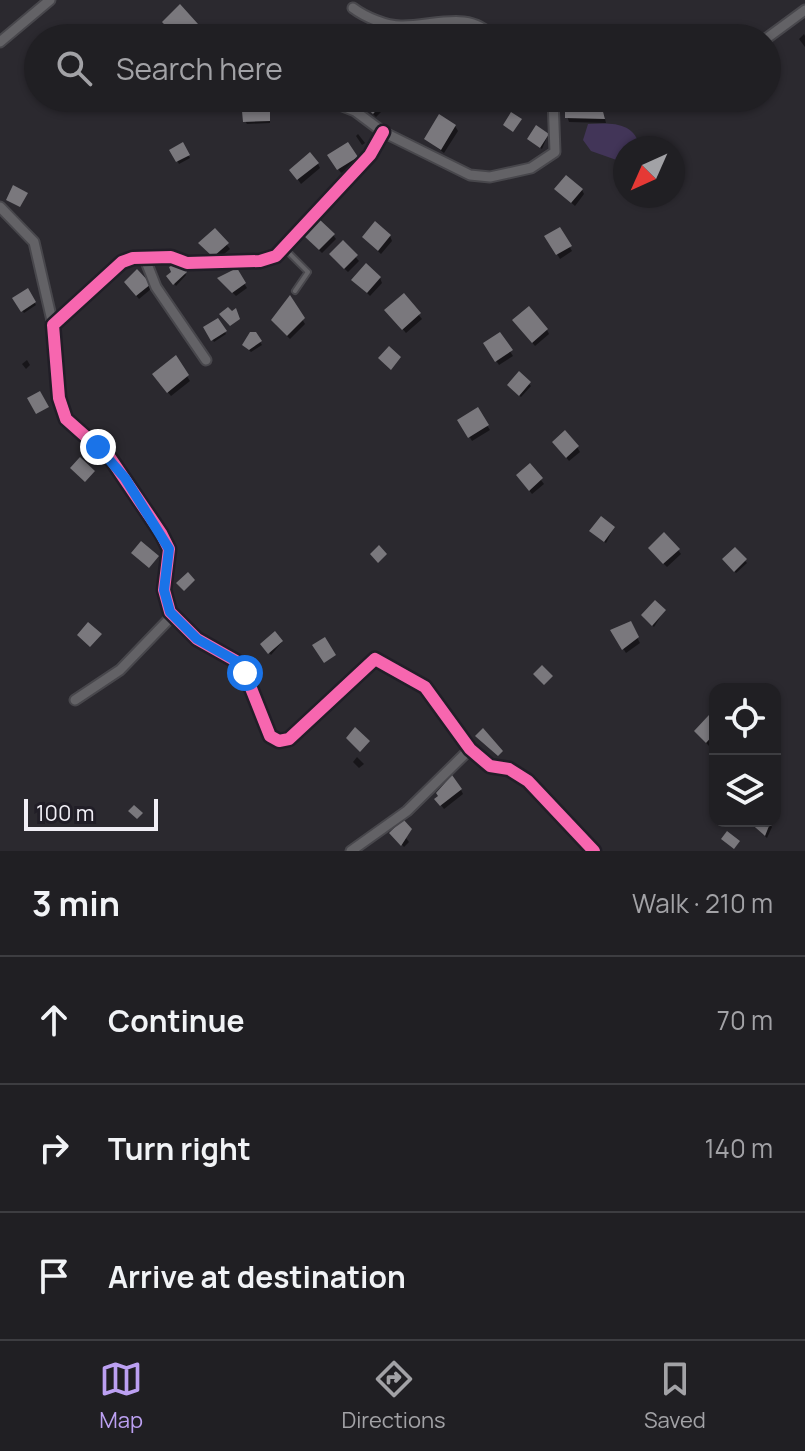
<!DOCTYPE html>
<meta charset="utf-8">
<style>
body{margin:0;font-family:Manrope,sans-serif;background:#2d2c30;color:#f1f3f6}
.controls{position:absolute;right:24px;bottom:24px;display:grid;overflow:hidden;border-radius:16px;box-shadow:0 2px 6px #0004}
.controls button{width:72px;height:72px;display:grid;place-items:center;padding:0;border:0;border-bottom:2px solid #3d3d41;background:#201f23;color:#f1f3f6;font:40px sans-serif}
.compass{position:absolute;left:613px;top:136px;width:72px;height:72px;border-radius:50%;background:#201f23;box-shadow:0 2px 6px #0004;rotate:225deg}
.scale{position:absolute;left:24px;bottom:20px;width:134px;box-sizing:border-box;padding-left:8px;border:4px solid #f1eff6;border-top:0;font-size:22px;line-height:28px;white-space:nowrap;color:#f1eff6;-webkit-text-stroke:6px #211e27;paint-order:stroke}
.stop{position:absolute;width:24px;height:24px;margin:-18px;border:6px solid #1a73e8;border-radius:50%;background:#fff}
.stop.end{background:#1a73e8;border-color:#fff;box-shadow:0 2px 8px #0008}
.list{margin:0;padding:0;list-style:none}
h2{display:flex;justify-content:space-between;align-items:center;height:104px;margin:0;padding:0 32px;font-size:34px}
h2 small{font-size:26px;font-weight:400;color:#a2a2a6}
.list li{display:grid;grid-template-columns:52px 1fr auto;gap:24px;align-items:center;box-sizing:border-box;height:128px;padding:0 32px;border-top:2px solid #3d3d41}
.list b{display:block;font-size:30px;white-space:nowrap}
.list em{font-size:26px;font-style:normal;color:#a2a2a6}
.icon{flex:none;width:44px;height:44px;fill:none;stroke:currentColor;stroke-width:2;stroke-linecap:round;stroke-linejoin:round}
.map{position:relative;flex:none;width:805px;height:851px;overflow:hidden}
.search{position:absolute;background:#201f23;box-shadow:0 2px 6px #0004;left:24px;right:24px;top:24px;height:88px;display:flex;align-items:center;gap:20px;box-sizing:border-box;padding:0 28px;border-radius:44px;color:#a2a2a6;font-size:30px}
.sheet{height:488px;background:#201f23}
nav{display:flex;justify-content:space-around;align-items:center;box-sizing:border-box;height:112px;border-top:2px solid #3d3d41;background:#201f23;font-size:22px;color:#a2a2a6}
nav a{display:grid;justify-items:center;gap:4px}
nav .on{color:#bca0f2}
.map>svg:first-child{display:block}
.green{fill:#423558}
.shadow{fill:#0007}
.building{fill:#7a787d}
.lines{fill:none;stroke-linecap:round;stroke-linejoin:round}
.service-casing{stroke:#48474c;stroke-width:8}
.minor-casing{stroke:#48474c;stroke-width:13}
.service{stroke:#636266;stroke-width:4}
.minor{stroke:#636266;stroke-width:9}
.cycleway-casing{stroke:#211e27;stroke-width:17}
.cycleway{stroke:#f766af;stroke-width:12}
.route{stroke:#1a73e8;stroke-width:10}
</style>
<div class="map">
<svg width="805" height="851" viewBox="0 0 805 851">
<rect width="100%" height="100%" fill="#2b292f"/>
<path class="green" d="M588,124c22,-1 47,-3 52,24h-15v15l-34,-12 -8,-11z"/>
<path class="shadow" d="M180,7l19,22 -12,9h-9l-11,-11z
M804,34l1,2v11l-6,-8z
M357,98h20l8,10 -9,9z
M560,98h7l1,6 -7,-2z
M270,106v17l-23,1 -2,-3z
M564,107l40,8 2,8 -37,-1z
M455,126l3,5 -14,22 -18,-14z
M358,134l7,9 -3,2 -6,-9z
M548,135l-6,14 -13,-10z
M182,145l8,13 -11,6 -7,-13z
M348,145l11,17 -18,11 -11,-17z
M318,164l2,4 -19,16 -7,-10z
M556,189l26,1 2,4 -9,12z
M559,229l13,22 -12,8 -13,-22z
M215,230l15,19 -13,11 -14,-13z
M333,235l3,4 -14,14 -14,-14z
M390,236l2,5 -11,13 -14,-13z
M343,243l16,18 -11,11 -14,-13z
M180,264l6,11 -10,11 -7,-9z
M236,271l11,17 -11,8 -14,-14z
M380,278l2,5 -12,13 -16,-16z
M149,285l2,4 -12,10 -10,-12z
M27,291l9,14 -12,8 -9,-14z
M404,296l18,23 -16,14 -16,-19z
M289,298l16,26 -15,15 -14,-14z
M218,320l8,14 -12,8 -8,-15z
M517,324l30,6 2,4 -14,12z
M255,334l7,11 -11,7 -5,-5z
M499,334l14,22 -14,9 -14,-21z
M175,358l15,23 -19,15 -14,-17z
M27,360l3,5 -4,4 -4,-5z
M519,374l12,12 -10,11 -10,-9z
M477,410l13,20 -18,11 -12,-20z
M557,446l20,1 3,5 -11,9z
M530,466l14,18 -12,10 -11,-14z
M613,529l-7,14 -13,-10z
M678,550l3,4 -14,13 -14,-14z
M735,550l12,13 -11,10 -10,-11z
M664,611l-10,16 -10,-9z
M630,624l10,19 -14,10 -14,-22z
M282,642l-11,13 -7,-8z
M715,725v15l-6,6 -10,-11z
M357,757l7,7 -5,4 -6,-6z
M461,790l2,4 -19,15 -7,-9z
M749,821l21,2 2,4 -5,11z
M411,830l-5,8 3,4 -5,5 -11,-12z"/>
<path class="building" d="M180,4l18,20 -21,14 -15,-16z
M355,98h25l4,4 -11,12z
M241,100l29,2v19l-27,1z
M565,107l37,1 3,11 -40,-1z
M511,112l11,7 -9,13 -10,-7z
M439,114l17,11 -15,25 -17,-11z
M536,125l13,9 -9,14 -13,-9z
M183,142l7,13 -14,7 -7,-12z
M348,142l10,15 -21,13 -10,-15z
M310,152l9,11 -22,17 -8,-10z
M566,175l17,14 -12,14 -17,-14z
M13,185l15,8 -8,14 -14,-7z
M319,219l16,15 -16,16 -16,-15z
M375,221l16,14 -13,16 -16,-14z
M560,227l12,19 -16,9 -12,-19z
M215,228l14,15 -16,14 -15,-14z
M343,240l15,15 -14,14 -15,-15z
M181,261l6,11 -14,13 -7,-9 5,-4 -2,-5z
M366,263l15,14 -14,16 -16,-13z
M237,268l9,15 -14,10 -15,-15z
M137,269l14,15 -15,12 -12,-14z
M28,288l8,14 -15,10 -9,-14z
M404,293l17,20 -19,17 -18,-20z
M290,295l15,23 -18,18 -16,-16z
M529,306l19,23 -16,14 -20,-23z
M228,307l4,4 4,-3 4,11 -10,7 -11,-12z
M218,318l9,13 -16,10 -8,-14z
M250,332h6l6,9 -13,9 -7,-5z
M500,332l13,18 -18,12 -12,-19z
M389,346l12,11 -10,13 -13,-12z
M176,355l13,20 -22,18 -15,-19z
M519,371l12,11 -12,14 -12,-11z
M40,391l9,16 -13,7 -9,-16z
M478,407l11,18 -21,13 -11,-18z
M565,430l14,16 -13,12 -14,-16z
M80,457l15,14 -10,11 -15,-14z
M530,463l13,15 -14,13 -13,-16z
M601,516l14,11 -11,15 -15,-11z
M664,532l16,17 -17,15 -15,-16z
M141,541l18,15 -10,12 -18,-15z
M379,545l8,9 -9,9 -8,-9z
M735,547l12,12 -13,13 -12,-13z
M188,572l7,8 -11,11 -8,-8z
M655,600l11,10 -14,16 -11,-11z
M631,621l8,16 -17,13 -12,-20z
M88,622l14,12 -12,13 -13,-12z
M275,631l8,10 -15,13 -8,-10z
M325,637l11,18 -12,8 -12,-18z
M542,665l11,11 -9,9 -11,-11z
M709,715l6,7v11l-9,10 -12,-12z
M355,727l15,14 -10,11 -14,-14z
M483,728l20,23 -5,5 -23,-20z
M452,775l10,14 -22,17 -6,-7 4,-3 -2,-3z
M134,805l9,8 -6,6 -9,-8z
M403,819l9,10 -11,17 -12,-13z
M748,821h23l-6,15z
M727,831l13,10 -6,8 -13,-10z"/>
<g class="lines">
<g class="service-casing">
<path id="service" d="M284,248l24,24 -13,19"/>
</g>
<g class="minor-casing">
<path id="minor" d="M353,8c12,9 33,18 48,18 30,1 70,-17 92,12
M767,38l38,-28
M0,42l50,-42
M325,99l30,12 28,21 87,43 20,2 41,-9 24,-16 -2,-54
M383,132l-13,23 -94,101 -16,5 -73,2 -16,-6 -38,1 -11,4 -69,63 6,73 7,21 45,40 50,74 8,16 -5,41 6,22 27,27 39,22 9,12 25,63 9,5 10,-2 86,-80 50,28 45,62 20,17 19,3 19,12 66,70
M0,207l34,35 19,83
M145,259l11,28 50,73
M75,700l45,-30 53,-55
M351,851l56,-40 63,-62"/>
</g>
<use href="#service" class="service"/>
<use href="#minor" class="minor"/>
<g class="cycleway-casing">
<path id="cycleway" d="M383,132l-13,23 -94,101 -16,5 -73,2 -16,-6 -38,1 -11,4 -69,63 6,73 7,21 45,40 50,74 8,16 -5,41 6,22 27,27 39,22 9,12 25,63 9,5 10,-2 86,-80 50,28 45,62 20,17 19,3 19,12 66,70"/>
</g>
<use href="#cycleway" class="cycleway"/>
</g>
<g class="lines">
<path class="route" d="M98,447l27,31 44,71 -5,41 6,22 27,27 39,22 9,12"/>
</g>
</svg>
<div class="controls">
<button><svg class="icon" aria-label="locate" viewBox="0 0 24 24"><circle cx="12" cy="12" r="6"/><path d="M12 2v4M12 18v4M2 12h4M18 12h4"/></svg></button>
<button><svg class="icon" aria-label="layers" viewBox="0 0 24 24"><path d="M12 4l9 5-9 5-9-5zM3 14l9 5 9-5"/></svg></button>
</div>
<svg class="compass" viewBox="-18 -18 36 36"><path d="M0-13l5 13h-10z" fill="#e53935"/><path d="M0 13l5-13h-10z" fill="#a2a2a6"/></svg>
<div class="scale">100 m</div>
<div class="stop" style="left:245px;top:673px"></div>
<div class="stop end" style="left:98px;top:447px"></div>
<div class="search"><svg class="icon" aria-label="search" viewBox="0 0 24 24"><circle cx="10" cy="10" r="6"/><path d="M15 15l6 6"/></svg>Search here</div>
</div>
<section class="sheet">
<h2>3 min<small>Walk · 210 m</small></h2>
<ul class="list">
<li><svg class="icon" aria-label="ahead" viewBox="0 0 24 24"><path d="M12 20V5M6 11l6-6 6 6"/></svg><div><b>Continue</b></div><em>70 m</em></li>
<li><svg class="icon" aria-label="right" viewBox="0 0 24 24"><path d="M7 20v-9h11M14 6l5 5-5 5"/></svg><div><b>Turn right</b></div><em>140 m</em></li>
<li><svg class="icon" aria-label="arrive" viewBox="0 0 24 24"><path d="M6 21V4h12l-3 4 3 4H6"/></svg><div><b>Arrive at destination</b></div></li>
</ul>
</section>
<nav>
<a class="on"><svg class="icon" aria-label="map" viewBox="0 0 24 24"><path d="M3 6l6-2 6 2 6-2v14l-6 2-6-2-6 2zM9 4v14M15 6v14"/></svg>Map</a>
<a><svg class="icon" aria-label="directions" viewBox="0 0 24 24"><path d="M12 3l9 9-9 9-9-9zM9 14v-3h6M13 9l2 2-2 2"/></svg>Directions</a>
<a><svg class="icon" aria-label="saved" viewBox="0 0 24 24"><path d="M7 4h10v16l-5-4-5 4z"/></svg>Saved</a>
</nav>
